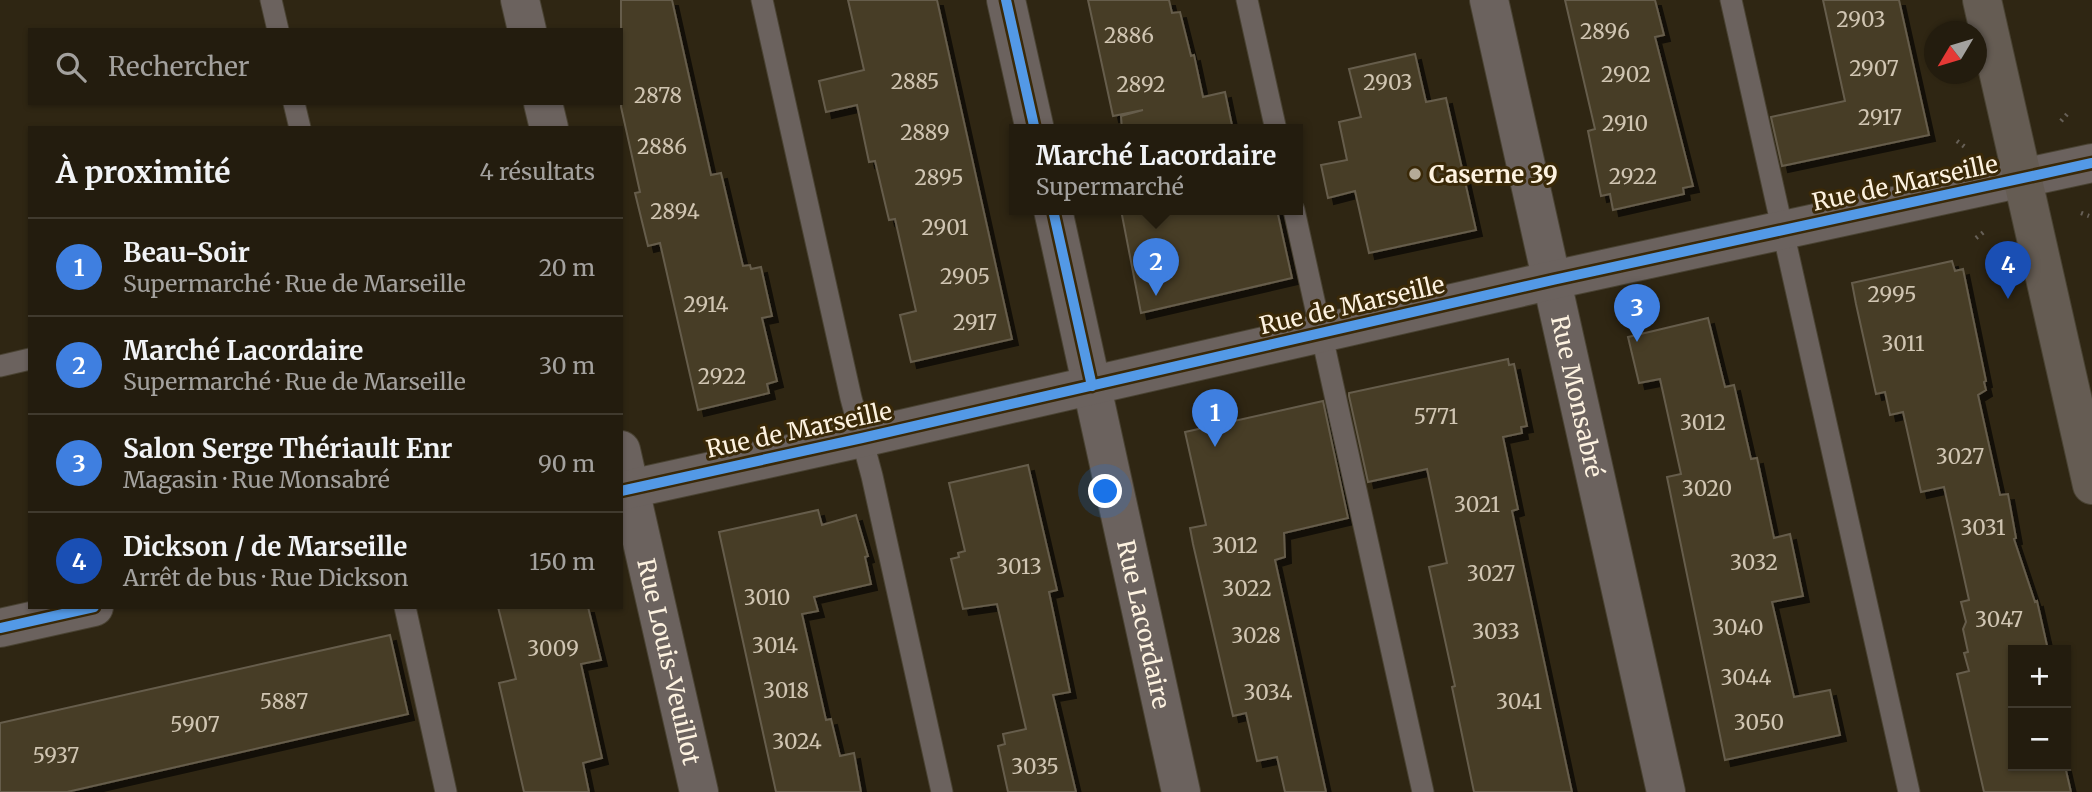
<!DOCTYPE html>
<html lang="fr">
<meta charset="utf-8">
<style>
body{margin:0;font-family:Merriweather,serif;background:#2f291c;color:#f1f3f6}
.controls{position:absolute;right:21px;bottom:21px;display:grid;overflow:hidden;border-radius:0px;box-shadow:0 2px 5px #0004}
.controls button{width:63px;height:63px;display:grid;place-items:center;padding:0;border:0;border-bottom:2px solid #403a2e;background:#231c0e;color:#f1f3f6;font:35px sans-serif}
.compass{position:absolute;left:1924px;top:21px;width:63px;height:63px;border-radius:50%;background:#231c0e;box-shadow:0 2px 5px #0004;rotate:232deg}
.you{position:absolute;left:1106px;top:492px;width:24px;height:24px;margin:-18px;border:5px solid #fff;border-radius:50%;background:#1a73e8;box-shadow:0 0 0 10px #1a73e833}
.badge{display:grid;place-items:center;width:46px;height:46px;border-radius:50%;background:#d93025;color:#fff;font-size:23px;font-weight:700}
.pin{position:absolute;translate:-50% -58px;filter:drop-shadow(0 2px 4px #0008)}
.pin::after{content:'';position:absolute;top:37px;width:24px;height:21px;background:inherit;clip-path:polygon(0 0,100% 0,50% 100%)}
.popup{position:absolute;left:1009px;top:124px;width:294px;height:91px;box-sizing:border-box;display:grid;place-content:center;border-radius:0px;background:#231c0e;filter:drop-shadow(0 2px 5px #0005);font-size:23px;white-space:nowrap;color:#a3a19e}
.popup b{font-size:26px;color:#f1f3f6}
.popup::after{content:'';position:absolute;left:50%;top:100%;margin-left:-14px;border:14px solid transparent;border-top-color:#231c0e}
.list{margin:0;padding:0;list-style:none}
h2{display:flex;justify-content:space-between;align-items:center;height:91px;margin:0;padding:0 28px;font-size:30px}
h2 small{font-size:23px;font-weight:400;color:#a3a19e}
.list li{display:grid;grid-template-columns:46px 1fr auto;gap:21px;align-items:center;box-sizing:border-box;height:98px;padding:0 28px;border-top:2px solid #403a2e}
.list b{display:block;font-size:26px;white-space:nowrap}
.list p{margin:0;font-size:23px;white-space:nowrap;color:#a3a19e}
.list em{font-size:23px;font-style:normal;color:#a3a19e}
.icon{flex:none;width:38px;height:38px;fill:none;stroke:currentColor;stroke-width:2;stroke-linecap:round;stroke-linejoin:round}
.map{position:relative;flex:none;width:2092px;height:792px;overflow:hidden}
.search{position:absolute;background:#231c0e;box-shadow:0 2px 5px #0004;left:28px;top:28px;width:595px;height:77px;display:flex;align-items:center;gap:18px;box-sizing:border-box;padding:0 24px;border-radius:0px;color:#a3a19e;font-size:26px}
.panel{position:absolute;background:#231c0e;box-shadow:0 2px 5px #0004;left:28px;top:126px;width:595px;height:483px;border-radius:0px}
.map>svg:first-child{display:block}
.building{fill:#473d26;stroke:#665d4c;stroke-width:2;filter:url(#shadow)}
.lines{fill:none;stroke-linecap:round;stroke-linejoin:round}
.lane-casing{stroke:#494232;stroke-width:23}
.street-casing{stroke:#494232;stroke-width:40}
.secondary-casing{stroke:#494232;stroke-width:40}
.path{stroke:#676057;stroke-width:4.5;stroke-dasharray:2 5;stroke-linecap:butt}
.lane{stroke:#6b625e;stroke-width:21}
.street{stroke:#6b625e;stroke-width:38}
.secondary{stroke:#655c53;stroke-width:38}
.cycleway-casing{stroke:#3a2908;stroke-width:15}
.cycleway{stroke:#5399e6;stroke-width:10}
.poi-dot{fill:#b5ab98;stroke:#3a2908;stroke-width:2.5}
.labels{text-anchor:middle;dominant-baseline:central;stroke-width:6;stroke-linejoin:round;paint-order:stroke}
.number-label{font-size:21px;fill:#d0c5b2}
.poi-label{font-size:24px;font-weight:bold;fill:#fdf2e0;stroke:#3a2908;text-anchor:start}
.street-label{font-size:24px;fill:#fdf2e0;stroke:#3a2908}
</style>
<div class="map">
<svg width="2092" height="792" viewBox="0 0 2092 792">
<defs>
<filter id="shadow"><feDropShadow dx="6" dy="6" stdDeviation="0" flood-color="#0009"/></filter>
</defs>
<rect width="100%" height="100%" fill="#2f2613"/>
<path class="building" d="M621,0h51l39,175 10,-2 22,93 7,-1 1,4 10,-2 11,49 -10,2 15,63 -10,3 2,9 -71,17 -38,-167 -12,3 -13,-53 5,-1 -19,-85z
M848,0h89l75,339 -101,23 -11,-47 16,-4 -21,-92 -6,1 -14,-59 -6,1 -12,-57 -31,7 -7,-31 45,-11z
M1088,0h81l3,13 8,-1 11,44 3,-1 9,42 22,-5 8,38h-111l-1,-14 22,-6 -30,6z
M1565,0h90l9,35 -9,2 38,149 -10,2 1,6 -71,16 -3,-16 -9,2 -13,-65 7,-2z
M1823,0h76l30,135 -147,31 -11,-49 74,-16z
M1415,54l11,48 20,-4 30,132 -107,23 -14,-62 -27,7 -7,-33 26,-5 -8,-38 22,-5 -12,-48z
M1121,210h156l15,68 -151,35z
M1952,261l3,10 8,-2 23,112 -2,1 2,8 -8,5 22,100 8,-1 8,44 -2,1 21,63 2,-1 11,49h-35v116h52l6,26h-87l-27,-118 12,-3 -5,-18 4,-1 -5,-23 3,-7 -5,-20 8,-2 -25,-113 -23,5 -18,-80 -13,3 -5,-23 -9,2 -20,-90 -4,-21z
M1708,318l17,69 9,-2 17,74 6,-1 17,80 16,-4 13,62 -31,6 22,95 36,-7 10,45 -115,25 -58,-283 14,-3 -21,-95 -21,4 -11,-46z
M1508,359l1,6 5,-1 13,62 -6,1 1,6 -19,4 15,72 -6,2 60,281h-98l-22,-105 3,-1 -26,-119 18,-4 -20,-94 -59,13 -19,-86v-3z
M1323,401l25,117 -64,15 1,24 -10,3 51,232h-41l-8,-35 -20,4 -11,-48 -13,3 -40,-172 -3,-16 16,-3 -21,-93z
M1028,465l29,125 -8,2 21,100 -17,3 23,97h-68l-10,-46 7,-2 -2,-10 23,-5 -29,-125 -34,5 -12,-50 8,-2 -1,-4 7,-2 -16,-68z
M818,510l4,15 34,-10 12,41 -3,1 6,27 -57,13 4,14 -16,3 24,106 5,-1 9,37 14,-3 7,39h-85l-57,-260z
M498,607h90l13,53 -20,4 21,94 -19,5 6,29h-65l-25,-109 17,-4z
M390,635l18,79 -341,78h-67v-69z"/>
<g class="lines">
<g class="lane-casing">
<path id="lane" d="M271,0l7,30
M762,0l89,398 21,78 70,316
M1247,0l29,130
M1731,0l178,792
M294,103l6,25
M1294,210l129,582
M0,366l30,-7
M405,607l41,185"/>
</g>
<g class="street-casing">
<g id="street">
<path d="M520,0l7,30"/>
<path d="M1006,0l29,130"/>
<path id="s1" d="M1489,0l177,792"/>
<path d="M543,103l6,25"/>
<path id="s2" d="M1053,210l128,582"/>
<path id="s3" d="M621,450l78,342"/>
<path d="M621,491l241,-53 691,-158 539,-117"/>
<path d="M0,628l94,-21"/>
</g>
</g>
<g class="secondary-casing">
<path id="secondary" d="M1982,0l110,485"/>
</g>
<path class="path" d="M2061,121l8,-9
M1957,141l8,6
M2081,213l8,3
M1976,238l9,-7"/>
<use href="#lane" class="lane"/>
<use href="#street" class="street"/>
<use href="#secondary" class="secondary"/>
<g class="cycleway-casing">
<path id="cycleway" d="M1006,0l29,130
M1053,210l39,176
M621,491l241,-53 691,-158 539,-117
M0,628l94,-21"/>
</g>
<use href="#cycleway" class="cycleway"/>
</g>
<circle class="poi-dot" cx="1415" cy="174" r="7"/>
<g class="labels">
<g class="number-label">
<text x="1861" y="19">2903</text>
<text x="1605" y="31">2896</text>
<text x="1129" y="35">2886</text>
<text x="1874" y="68">2907</text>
<text x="1626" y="74">2902</text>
<text x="915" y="81">2885</text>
<text x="1388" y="82">2903</text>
<text x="1141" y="84">2892</text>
<text x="658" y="95">2878</text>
<text x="1880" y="117">2917</text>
<text x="1625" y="123">2910</text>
<text x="925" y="132">2889</text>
<text x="662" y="146">2886</text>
<text x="1633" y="176">2922</text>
<text x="939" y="177">2895</text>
<text x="675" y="211">2894</text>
<text x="945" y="227">2901</text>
<text x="965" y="276">2905</text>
<text x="1892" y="294">2995</text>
<text x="706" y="304">2914</text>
<text x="975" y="322">2917</text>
<text x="1903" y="343">3011</text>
<text x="722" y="376">2922</text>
<text x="1436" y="416">5771</text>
<text x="1703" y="422">3012</text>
<text x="1960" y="456">3027</text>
<text x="1707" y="488">3020</text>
<text x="1477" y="504">3021</text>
<text x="1983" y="527">3031</text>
<text x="1235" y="545">3012</text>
<text x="1754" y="562">3032</text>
<text x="1019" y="566">3013</text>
<text x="1491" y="573">3027</text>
<text x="1247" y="588">3022</text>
<text x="767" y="597">3010</text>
<text x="1999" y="619">3047</text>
<text x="1738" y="627">3040</text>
<text x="1496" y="631">3033</text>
<text x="1256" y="635">3028</text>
<text x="775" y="645">3014</text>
<text x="553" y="648">3009</text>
<text x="1746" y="677">3044</text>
<text x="786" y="690">3018</text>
<text x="1268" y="692">3034</text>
<text x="284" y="701">5887</text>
<text x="1519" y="701">3041</text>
<text x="1759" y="722">3050</text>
<text x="195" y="724">5907</text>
<text x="797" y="741">3024</text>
<text x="56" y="755">5937</text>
<text x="1035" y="766">3035</text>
</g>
<g class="poi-label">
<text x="1429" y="174">Caserne 39</text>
</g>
<g class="street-label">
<text transform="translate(1905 183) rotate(-12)">Rue de Marseille</text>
<text transform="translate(1352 305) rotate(-13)">Rue de Marseille</text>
<text stroke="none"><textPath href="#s1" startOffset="406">Rue Monsabré</textPath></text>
<text transform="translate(799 430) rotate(-12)">Rue de Marseille</text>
<text stroke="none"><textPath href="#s2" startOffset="424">Rue Lacordaire</textPath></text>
<text stroke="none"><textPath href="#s3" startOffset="217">Rue Louis-Veuillot</textPath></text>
</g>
</g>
</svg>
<div class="controls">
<button>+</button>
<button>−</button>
</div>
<svg class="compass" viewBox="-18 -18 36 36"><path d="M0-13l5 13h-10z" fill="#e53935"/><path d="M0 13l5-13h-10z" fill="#a3a19e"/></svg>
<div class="you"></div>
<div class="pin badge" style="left:1215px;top:447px;background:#3f7fe0">1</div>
<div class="pin badge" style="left:1156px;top:296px;background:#3f7fe0">2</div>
<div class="popup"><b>Marché Lacordaire</b>Supermarché</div>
<div class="pin badge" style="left:1637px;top:342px;background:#3f7fe0">3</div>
<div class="pin badge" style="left:2008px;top:299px;background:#1a4fb4">4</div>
<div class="search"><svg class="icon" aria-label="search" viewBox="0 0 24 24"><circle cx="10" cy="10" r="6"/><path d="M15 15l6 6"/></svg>Rechercher</div>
<section class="panel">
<h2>À proximité<small>4 résultats</small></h2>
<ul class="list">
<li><span class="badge" style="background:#3f7fe0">1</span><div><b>Beau-Soir</b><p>Supermarché · Rue de Marseille</p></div><em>20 m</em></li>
<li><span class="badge" style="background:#3f7fe0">2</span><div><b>Marché Lacordaire</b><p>Supermarché · Rue de Marseille</p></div><em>30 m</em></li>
<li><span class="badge" style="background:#3f7fe0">3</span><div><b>Salon Serge Thériault Enr</b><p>Magasin · Rue Monsabré</p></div><em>90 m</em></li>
<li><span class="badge" style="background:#1a4fb4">4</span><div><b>Dickson / de Marseille</b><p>Arrêt de bus · Rue Dickson</p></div><em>150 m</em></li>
</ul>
</section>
</div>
